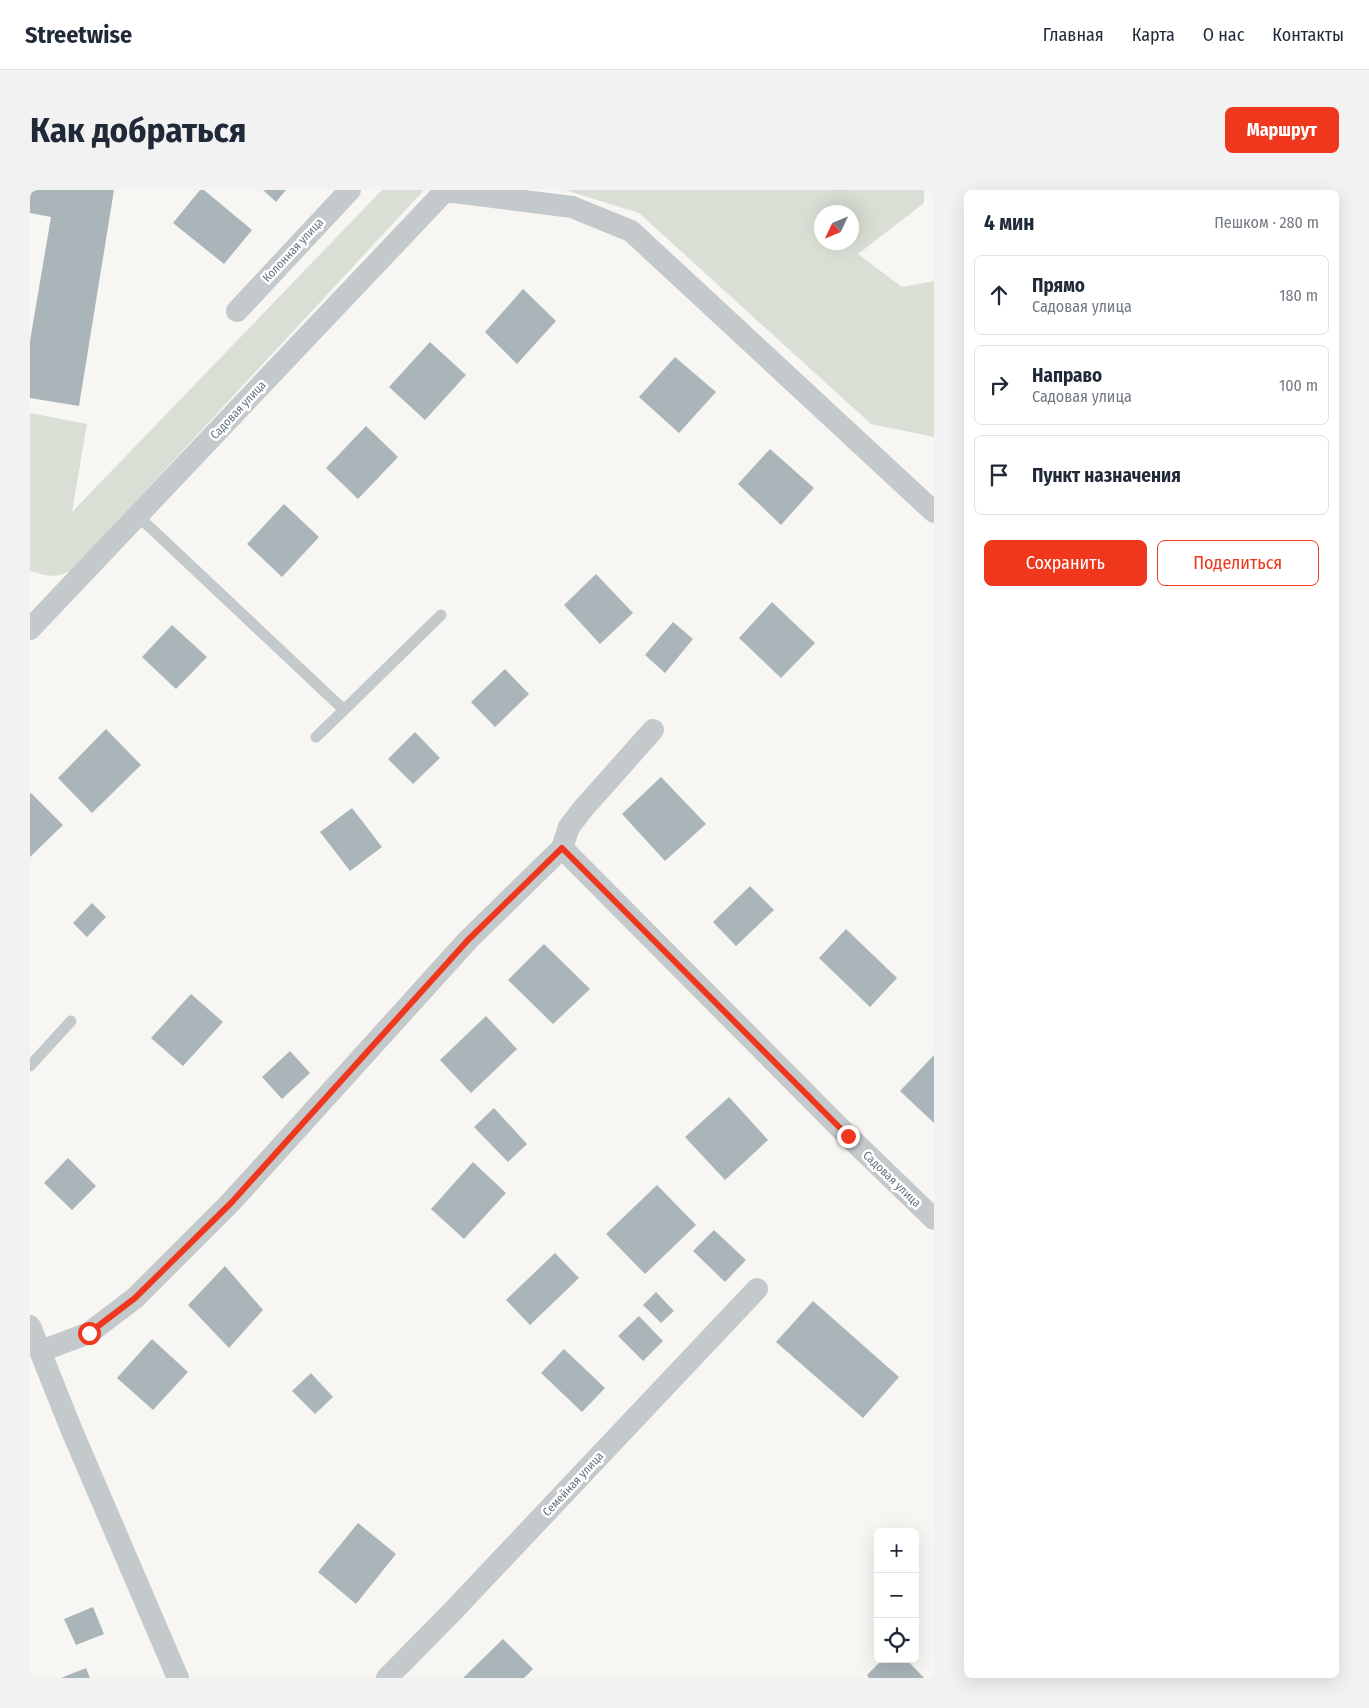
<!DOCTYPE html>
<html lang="ru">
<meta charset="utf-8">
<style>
body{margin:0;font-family:"Fira Sans Condensed",sans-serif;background:#f2f2f3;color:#1f2937}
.controls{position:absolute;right:15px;bottom:15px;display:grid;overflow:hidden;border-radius:8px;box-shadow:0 5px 20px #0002}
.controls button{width:45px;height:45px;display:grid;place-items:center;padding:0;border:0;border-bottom:1px solid #e0e1e3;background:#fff;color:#1f2937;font:25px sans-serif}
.compass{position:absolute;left:784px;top:15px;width:45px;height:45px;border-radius:50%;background:#fff;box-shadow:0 5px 20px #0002;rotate:226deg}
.stop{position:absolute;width:15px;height:15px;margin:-11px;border:4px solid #ee371c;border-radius:50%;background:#fff}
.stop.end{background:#ee371c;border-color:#fff;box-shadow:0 1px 5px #0008}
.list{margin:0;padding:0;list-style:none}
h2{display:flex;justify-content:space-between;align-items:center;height:65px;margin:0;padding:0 20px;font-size:21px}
h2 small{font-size:16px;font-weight:400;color:#747a83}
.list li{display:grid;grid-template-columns:32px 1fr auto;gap:15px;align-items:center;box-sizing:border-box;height:80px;margin:0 10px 10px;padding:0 10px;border:1px solid #e0e1e3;border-radius:8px}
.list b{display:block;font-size:19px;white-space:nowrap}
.list p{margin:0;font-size:16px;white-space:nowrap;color:#747a83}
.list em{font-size:16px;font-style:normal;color:#747a83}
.actions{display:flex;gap:10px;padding:15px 20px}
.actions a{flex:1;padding:11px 0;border:1px solid #ee371c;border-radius:8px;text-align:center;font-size:18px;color:#ee371c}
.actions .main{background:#ee371c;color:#fff}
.icon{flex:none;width:28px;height:28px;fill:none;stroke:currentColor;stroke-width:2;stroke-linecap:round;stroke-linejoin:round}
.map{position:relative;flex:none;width:904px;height:1488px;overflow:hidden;border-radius:8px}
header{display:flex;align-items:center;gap:30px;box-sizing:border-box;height:70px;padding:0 25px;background:#fff;border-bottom:1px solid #e0e1e3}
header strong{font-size:24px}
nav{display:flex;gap:28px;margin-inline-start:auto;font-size:18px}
.intro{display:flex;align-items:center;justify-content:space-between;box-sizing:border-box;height:120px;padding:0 30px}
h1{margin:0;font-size:35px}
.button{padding:12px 22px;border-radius:8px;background:#ee371c;color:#fff;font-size:18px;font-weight:700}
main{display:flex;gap:30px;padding:0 30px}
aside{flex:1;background:#fff;border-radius:8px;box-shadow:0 5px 20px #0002}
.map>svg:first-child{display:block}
.green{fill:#d9dfd4;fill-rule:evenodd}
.building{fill:#aab5b9}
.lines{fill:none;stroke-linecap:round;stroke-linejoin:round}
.service{stroke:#c4c9cb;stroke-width:11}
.minor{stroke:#c4c9cb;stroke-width:22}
.route{stroke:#ee371c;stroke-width:6}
.labels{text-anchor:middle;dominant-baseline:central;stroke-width:5;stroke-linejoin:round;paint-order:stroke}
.street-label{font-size:12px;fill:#607580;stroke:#fff}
</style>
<header>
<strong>Streetwise</strong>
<nav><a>Главная</a><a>Карта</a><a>О нас</a><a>Контакты</a></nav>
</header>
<div class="intro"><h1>Как добраться</h1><a class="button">Маршрут</a></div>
<main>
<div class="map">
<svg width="904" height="1488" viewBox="0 0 904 1488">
<rect width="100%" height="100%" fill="#f7f6f3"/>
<path class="green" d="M352,0h42l-352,380c-20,9 -22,6 -42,1v-158l57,11 -15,88z
M535,0h359v13l-66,51 44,33 32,-6v156l-63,-13 -232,-211zM792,22h30v30h-30z"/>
<path class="building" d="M0,0h84l-35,216 -49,-8v-57l21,-124 -21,-4z
M170,0h4l48,40 -28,34 -51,-41z
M233,0h23l-10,12z
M493,99l33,32 -39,43 -32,-32z
M400,152l36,33 -41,45 -36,-33z
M645,167l41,35 -37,41 -40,-36z
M336,236l32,31 -40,42 -32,-31z
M740,259l44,39 -33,37 -43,-41z
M254,314l35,33 -37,40 -35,-33z
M566,384l37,39 -33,31 -36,-39z
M742,412l43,41 -34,35 -42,-40z
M643,432l20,17 -28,34 -20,-18z
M142,435l35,32 -31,32 -34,-32z
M475,479l24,25 -34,33 -24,-25z
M76,539l35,36 -49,48 -34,-35z
M385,542l25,26 -27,26 -25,-25z
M631,587l45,47 -41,37 -43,-47z
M1,603l32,32 -33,32v-63z
M322,618l30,39 -32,24 -30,-39z
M720,696l24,24 -38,36 -23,-24z
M62,713l14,14 -19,20 -14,-14z
M816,739l51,49 -27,29 -51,-49z
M514,754l46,45 -37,35 -45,-44z
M161,804l32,28 -40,44 -32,-28z
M456,826l31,33 -46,44 -31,-33z
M260,861l20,22 -28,26 -20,-22z
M904,865v68l-34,-32z
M699,907l39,43 -43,40 -40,-43z
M464,918l33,36 -19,18 -34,-35z
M38,968l28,28 -24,24 -28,-27z
M443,972l33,31 -42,46 -33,-30z
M627,995l39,40 -51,49 -39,-40z
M684,1040l32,30 -21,22 -32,-31z
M525,1063l24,25 -49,47 -24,-25z
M195,1076l38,44 -34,38 -41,-43z
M626,1102l18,19 -13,12 -18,-18z
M783,1111l86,76 -36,41 -87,-76z
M609,1126l24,25 -20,20 -25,-25z
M122,1149l36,33 -35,38 -36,-32z
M534,1159l41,39 -23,24 -41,-39z
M281,1183l22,24 -18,17 -23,-23z
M328,1333l38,31 -40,50 -38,-32z
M63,1417l11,27 -28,11 -12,-26z
M473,1449l30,30 -9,9h-61z
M853,1469h23l18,19h-55l-2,-3z
M56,1478l4,10h-29z"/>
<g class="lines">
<path class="service" d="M108,326l206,194 97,-95
M286,547l28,-27
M0,876l41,-45"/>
<path class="minor" d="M416,1l126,16 59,24 303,281
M207,121l113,-121
M0,439l416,-439
M532,658l286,288 86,83
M0,1136l42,105 106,247
M11,1161l48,-18 46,-35 96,-96 237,-262 94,-92 7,-21 13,-17 71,-80
M357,1488l65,-66 305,-323"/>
</g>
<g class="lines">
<path class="route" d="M59,1143l46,-35 97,-96 236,-262 94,-92 286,288"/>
</g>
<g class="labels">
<g class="street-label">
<text transform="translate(263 60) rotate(-47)">Колонная улица</text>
<text transform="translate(208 220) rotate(-47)">Садовая улица</text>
<text transform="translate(862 989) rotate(44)">Садовая улица</text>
<text transform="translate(543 1294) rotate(-47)">Семейная улица</text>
</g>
</g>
</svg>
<div class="controls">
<button>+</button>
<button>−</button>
<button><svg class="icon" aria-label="locate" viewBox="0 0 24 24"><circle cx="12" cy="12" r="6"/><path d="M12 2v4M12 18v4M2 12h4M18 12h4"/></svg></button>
</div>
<svg class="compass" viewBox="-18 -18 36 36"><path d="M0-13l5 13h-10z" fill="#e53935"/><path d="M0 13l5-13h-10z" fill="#747a83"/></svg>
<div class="stop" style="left:59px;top:1143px"></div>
<div class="stop end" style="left:818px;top:946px"></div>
</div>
<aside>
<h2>4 мин<small>Пешком · 280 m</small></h2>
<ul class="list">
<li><svg class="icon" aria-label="ahead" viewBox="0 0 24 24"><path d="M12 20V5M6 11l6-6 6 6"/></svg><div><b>Прямо</b><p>Садовая улица</p></div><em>180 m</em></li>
<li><svg class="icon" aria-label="right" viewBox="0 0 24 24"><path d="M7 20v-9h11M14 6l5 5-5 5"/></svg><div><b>Направо</b><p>Садовая улица</p></div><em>100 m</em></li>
<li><svg class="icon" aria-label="arrive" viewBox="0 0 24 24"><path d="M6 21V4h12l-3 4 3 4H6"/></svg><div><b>Пункт назначения</b></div></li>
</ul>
<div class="actions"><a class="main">Сохранить</a><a>Поделиться</a></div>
</aside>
</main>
